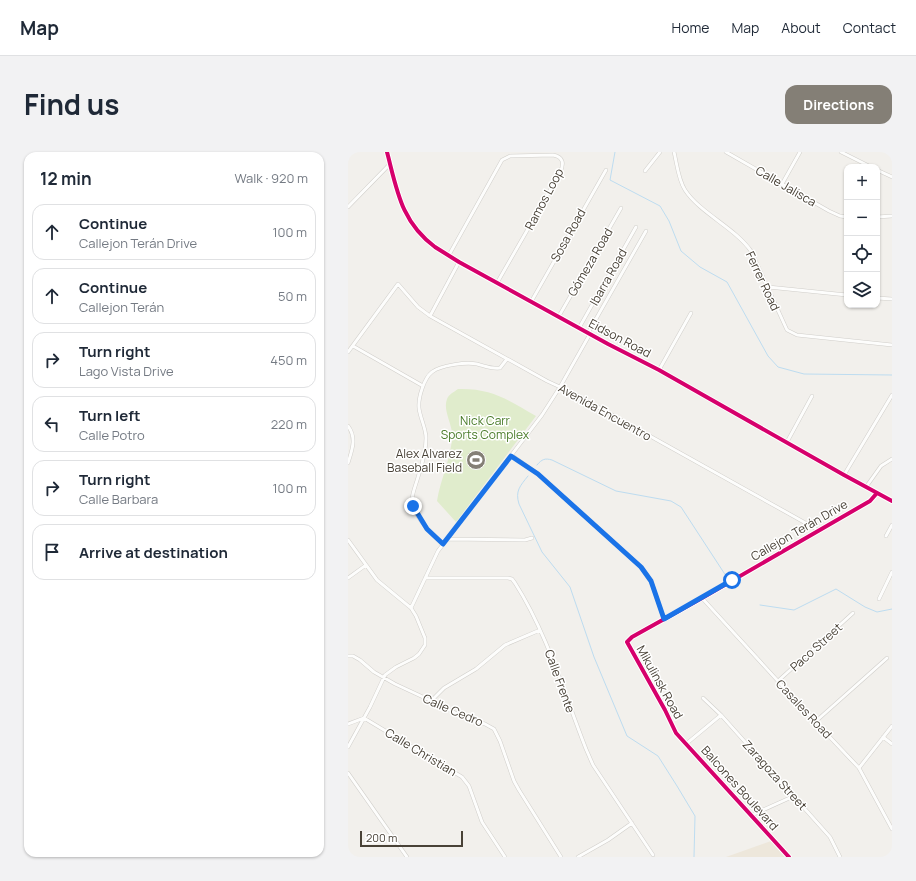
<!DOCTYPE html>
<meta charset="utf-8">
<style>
body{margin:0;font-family:Manrope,sans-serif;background:#f2f2f3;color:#1f2937}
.controls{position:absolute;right:12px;top:12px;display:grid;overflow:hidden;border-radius:8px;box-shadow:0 1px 3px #0004}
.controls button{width:36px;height:36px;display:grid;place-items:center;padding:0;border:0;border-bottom:1px solid #e0e1e3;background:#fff;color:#1f2937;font:20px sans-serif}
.scale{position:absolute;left:12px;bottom:10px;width:103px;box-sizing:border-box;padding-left:4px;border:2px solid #494237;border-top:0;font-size:11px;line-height:14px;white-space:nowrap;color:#494237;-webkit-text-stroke:3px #fff;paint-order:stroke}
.stop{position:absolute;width:12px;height:12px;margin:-9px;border:3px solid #1a73e8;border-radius:50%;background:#fff}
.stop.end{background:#1a73e8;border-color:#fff;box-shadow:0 1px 4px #0008}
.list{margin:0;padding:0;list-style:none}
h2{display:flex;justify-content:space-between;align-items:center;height:52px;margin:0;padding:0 16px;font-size:17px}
h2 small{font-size:13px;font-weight:400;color:#747a83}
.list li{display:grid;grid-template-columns:26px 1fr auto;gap:12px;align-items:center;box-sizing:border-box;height:56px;margin:0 8px 8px;padding:0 8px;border:1px solid #e0e1e3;border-radius:12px}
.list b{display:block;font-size:15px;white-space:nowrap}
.list p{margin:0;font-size:13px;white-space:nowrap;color:#747a83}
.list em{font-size:13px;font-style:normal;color:#747a83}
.icon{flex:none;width:22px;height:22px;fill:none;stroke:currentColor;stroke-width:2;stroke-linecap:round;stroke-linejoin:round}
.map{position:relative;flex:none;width:544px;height:705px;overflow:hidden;border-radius:12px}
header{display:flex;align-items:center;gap:24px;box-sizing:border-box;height:56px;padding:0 20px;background:#fff;border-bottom:1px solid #e0e1e3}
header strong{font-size:19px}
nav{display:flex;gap:22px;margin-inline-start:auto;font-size:14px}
.intro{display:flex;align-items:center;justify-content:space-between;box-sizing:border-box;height:96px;padding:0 24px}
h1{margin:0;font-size:28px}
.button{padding:10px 18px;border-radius:12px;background:#847f76;color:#fff;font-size:14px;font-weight:700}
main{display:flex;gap:24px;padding:0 24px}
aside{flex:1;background:#fff;border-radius:12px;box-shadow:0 1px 3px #0004}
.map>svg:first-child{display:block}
.education{fill:#ede7db}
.green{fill:#e0eccc}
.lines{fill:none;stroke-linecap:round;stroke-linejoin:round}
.stream{stroke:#bddcf0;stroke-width:1}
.minor-casing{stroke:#d0ceca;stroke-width:4}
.tertiary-casing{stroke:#d0ceca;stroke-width:4.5}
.minor{stroke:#fdfdfc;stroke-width:3}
.tertiary{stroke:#fdfdfc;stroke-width:3.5}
.cycleway-casing{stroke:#fff;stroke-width:6}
.cycleway{stroke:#d6006c;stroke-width:4}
.route{stroke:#1a73e8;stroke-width:5}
.labels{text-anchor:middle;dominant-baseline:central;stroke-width:3;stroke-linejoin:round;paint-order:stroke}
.street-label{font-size:12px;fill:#494237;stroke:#fff}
.park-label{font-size:12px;fill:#4a7c2a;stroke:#fff}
.poi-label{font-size:12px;fill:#494237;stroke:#fff;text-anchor:end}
</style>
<header>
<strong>Map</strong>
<nav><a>Home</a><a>Map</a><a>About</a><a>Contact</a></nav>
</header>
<div class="intro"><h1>Find us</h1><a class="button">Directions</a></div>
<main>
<aside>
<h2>12 min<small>Walk · 920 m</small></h2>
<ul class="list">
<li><svg class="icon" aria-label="ahead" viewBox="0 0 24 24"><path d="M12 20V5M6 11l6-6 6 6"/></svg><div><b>Continue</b><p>Callejon Terán Drive</p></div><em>100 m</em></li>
<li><svg class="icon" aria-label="ahead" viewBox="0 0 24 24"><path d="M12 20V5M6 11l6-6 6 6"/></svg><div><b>Continue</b><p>Callejon Terán</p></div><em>50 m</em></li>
<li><svg class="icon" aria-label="right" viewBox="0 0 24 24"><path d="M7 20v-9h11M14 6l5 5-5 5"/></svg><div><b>Turn right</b><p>Lago Vista Drive</p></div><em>450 m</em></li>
<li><svg class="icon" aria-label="left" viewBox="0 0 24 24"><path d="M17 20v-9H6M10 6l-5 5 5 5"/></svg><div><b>Turn left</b><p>Calle Potro</p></div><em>220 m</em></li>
<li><svg class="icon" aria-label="right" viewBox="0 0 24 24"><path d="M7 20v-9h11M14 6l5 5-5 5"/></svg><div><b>Turn right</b><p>Calle Barbara</p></div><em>100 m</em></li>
<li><svg class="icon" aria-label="arrive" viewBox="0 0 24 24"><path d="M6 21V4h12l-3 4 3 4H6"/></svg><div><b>Arrive at destination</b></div></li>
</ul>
</aside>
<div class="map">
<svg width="544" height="705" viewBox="0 0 544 705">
<rect width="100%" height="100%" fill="#f2f0ec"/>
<path class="education" d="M423,689l14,16h-59z"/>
<path class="green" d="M110,237c34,-1 50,11 78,27l-80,106 -19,-21c3,-21 16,-47 15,-68 -1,-11 -9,-23 -5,-34 2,-5 7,-7 11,-10z"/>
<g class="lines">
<path class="stream" d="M267,0l-5,28 50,26 9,15 12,30 19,16 27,15 41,74 10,11 26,7 88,1
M189,313c5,-6 8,-7 15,-5l64,31 55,10 10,6 47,72
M180,324c-8,10 -13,15 -9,28l23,48 28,35 24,70 33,79 31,20 19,30 18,30 -1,41
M412,453l34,5 42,-21 29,18 12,5 15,-3"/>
<g class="minor-casing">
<path id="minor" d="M326,0c3,12 4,27 11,38 15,23 50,38 66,61l36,79 10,5 95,10
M378,0l103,59 11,5 7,1
M493,0l30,15
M529,18l15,7
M297,19l15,-19
M434,32l18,-32
M0,55l42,-43
M529,65l15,-1
M101,103l53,-95 8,-4 43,-1c11,2 11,9 7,18l-63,110
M420,135l79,8
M529,146l15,1
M183,150l75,-132
M82,164l29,-54
M211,164l62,-108
M231,176l57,-101
M240,181l58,-102
M5,194l70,40
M0,200l50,-68 20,23 12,9 117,65 26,12 245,137
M311,218l32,-57
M0,274c9,12 4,24 0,37
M439,290l25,-46
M163,303l27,19 103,93 10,14 13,38
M496,323l48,-80
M518,335l15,-21 11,-7
M538,384l6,-11
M99,387l78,1 7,-2
M0,388l29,40 34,28 5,8 9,22v7l-6,9 -5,4 -18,9 -11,8 -15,32 -22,40
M95,391c-11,-8 -28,-26 -31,-40 -1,-8 4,-18 6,-26 4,-12 8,-26 8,-39 0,-10 -6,-20 -7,-30 -1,-10 5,-30 13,-36 9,-7 34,-10 45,-8 8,2 14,5 23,4l7,-9
M0,426l18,-13
M77,426h83l4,1 3,4c32,50 49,110 71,166l7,16 60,90
M354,446l107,117 50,53 33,61
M531,447l13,-27
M63,456l27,-57 104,-136 18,-28 30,-53
M0,504h5l7,4 14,12 21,12 43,20 25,13 22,7 9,5 6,12 14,40 5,9 42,67
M430,529l75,-68
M355,546l18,17 109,122 10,20
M83,549l13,-13 32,-19 29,-24 35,-15
M467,570l72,-64
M0,572l16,-6 98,59 7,9 13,36 23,35
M535,585l9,7
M338,592l35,-29
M511,616l33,-42
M0,621l59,84
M404,663l42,-19
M230,705l30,-17 24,-17
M441,705l-113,-124 -11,-23 -38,-68 5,-5 70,-39 168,-97 7,-8"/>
</g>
<g class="tertiary-casing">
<path id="tertiary" d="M39,0c10,38 14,70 48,95 8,5 16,10 24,15l149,82 51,26 185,105 48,26"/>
</g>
<use href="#minor" class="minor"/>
<use href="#tertiary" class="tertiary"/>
<g class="cycleway-casing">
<path id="cycleway" d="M39,0c10,38 14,70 48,95 8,5 16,10 24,15l149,82 51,26 185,105 48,26
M441,705l-113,-124 -11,-23 -38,-68 5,-5 70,-39 168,-97 7,-8"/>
</g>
<use href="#cycleway" class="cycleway"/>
</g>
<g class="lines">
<path class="route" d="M65,354l14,23 16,15 68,-88 27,18 103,93 10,14 13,38 68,-39"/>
</g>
<defs>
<g id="stadium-disc" transform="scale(1)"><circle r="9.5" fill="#847f76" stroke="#fff"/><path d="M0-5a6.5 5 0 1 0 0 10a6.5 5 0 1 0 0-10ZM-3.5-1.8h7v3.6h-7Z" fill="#fff"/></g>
</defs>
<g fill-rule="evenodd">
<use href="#stadium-disc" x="128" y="308"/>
</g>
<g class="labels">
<g class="street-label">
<text transform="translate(438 34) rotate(30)">Calle Jalisca</text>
<text transform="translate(196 47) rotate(-62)">Ramos Loop</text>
<text transform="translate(220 83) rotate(-61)">Sosa Road</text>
<text transform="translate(242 110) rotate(-60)">Gómeza Road</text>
<text transform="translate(260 125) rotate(-61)">Ibarra Road</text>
<text transform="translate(415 129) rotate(65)">Ferrer Road</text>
<text transform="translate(272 186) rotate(28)">Eidson Road</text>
<text transform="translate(257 260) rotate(29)">Avenida Encuentro</text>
<text transform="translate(451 378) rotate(-30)">Callejon Terán Drive</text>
<text transform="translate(468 495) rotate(-42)">Paco Street</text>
<text transform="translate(212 529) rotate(70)">Calle Frente</text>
<text transform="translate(312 530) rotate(61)">Mikulinsk Road</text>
<text transform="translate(456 557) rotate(47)">Casales Road</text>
<text transform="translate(105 558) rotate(23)">Calle Cedro</text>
<text transform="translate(73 600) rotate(31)">Calle Christian</text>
<text transform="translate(427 623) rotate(48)">Zaragoza Street</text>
<text transform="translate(392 636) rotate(48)">Balcones Boulevard</text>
</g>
<g class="park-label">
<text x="137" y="268">Nick Carr<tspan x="137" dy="14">Sports Complex</tspan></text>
</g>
<g class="poi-label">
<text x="114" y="301">Alex Alvarez<tspan x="114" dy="14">Baseball Field</tspan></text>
</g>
</g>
</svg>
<div class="controls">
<button>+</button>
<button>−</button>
<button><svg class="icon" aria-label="locate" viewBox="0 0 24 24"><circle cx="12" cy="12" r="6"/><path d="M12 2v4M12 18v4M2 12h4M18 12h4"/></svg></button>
<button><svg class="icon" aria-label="layers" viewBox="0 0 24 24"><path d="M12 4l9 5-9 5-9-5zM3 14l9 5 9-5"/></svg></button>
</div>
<div class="scale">200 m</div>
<div class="stop" style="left:384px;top:428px"></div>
<div class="stop end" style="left:65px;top:354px"></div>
</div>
</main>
